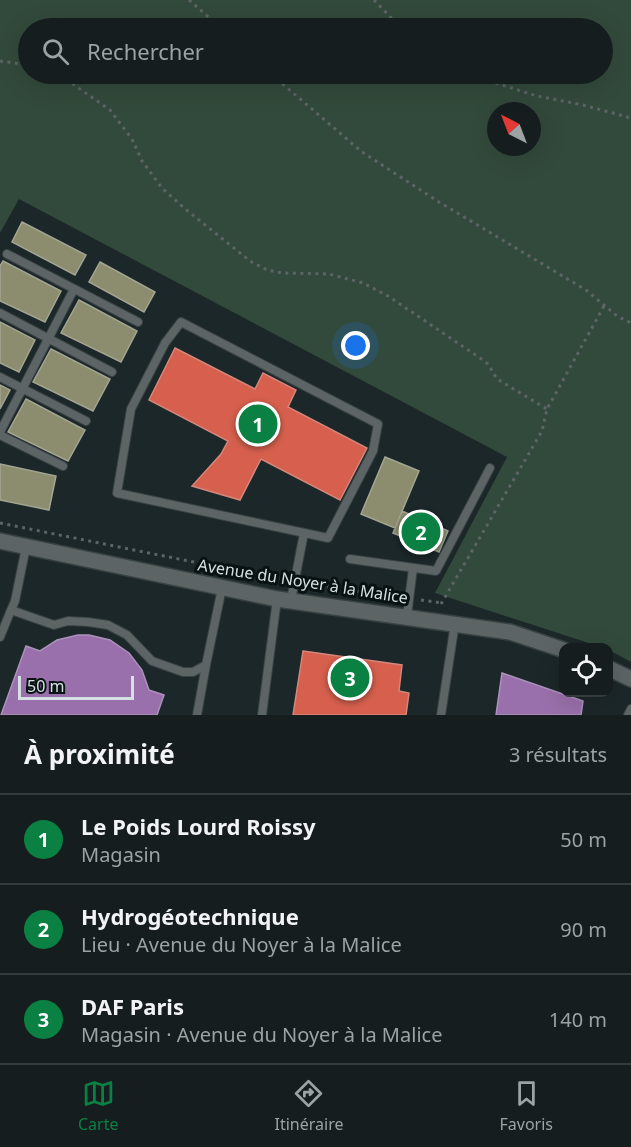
<!DOCTYPE html>
<html lang="fr">
<meta charset="utf-8">
<style>
body{margin:0;font-family:"Noto Sans",sans-serif;background:#222a2c;color:#f1f3f6}
.controls{position:absolute;right:18px;bottom:18px;display:grid;overflow:hidden;border-radius:12px;box-shadow:0 6px 24px #0002}
.controls button{width:54px;height:54px;display:grid;place-items:center;padding:0;border:0;border-bottom:2px solid #343b3d;background:#151d1f;color:#f1f3f6;font:30px sans-serif}
.compass{position:absolute;left:487px;top:102px;width:54px;height:54px;border-radius:50%;background:#151d1f;box-shadow:0 6px 24px #0002;rotate:318deg}
.scale{position:absolute;left:18px;bottom:15px;width:116px;box-sizing:border-box;padding-left:6px;border:3px solid #d4e0e2;border-top:0;font-size:16px;line-height:21px;white-space:nowrap;color:#d4e0e2;-webkit-text-stroke:4px #091213;paint-order:stroke}
.you{position:absolute;left:356px;top:346px;width:21px;height:21px;margin:-15px;border:4px solid #fff;border-radius:50%;background:#1a73e8;box-shadow:0 0 0 9px #1a73e833}
.badge{display:grid;place-items:center;width:39px;height:39px;border-radius:50%;background:#0b8043;color:#fff;font-size:20px;font-weight:700}
.pin{position:absolute;translate:-50% -50%;border:3px solid #fff;box-shadow:0 2px 6px #0006}
.list{margin:0;padding:0;list-style:none}
h2{display:flex;justify-content:space-between;align-items:center;height:78px;margin:0;padding:0 24px;font-size:26px}
h2 small{font-size:20px;font-weight:400;color:#9da2a4}
.list li{display:grid;grid-template-columns:39px 1fr auto;gap:18px;align-items:center;box-sizing:border-box;height:90px;padding:0 24px;border-top:2px solid #343b3d}
.list b{display:block;font-size:22px;white-space:nowrap}
.list p{margin:0;font-size:20px;white-space:nowrap;color:#9da2a4}
.list em{font-size:20px;font-style:normal;color:#9da2a4}
.icon{flex:none;width:33px;height:33px;fill:none;stroke:currentColor;stroke-width:2;stroke-linecap:round;stroke-linejoin:round}
.map{position:relative;flex:none;width:631px;height:715px;overflow:hidden}
.search{position:absolute;background:#151d1f;box-shadow:0 6px 24px #0002;left:18px;right:18px;top:18px;height:66px;display:flex;align-items:center;gap:15px;box-sizing:border-box;padding:0 21px;border-radius:33px;color:#9da2a4;font-size:22px}
.sheet{height:348px;background:#151d1f}
nav{display:flex;justify-content:space-around;align-items:center;box-sizing:border-box;height:84px;border-top:2px solid #343b3d;background:#151d1f;font-size:16px;color:#9da2a4}
nav a{display:grid;justify-items:center;gap:3px}
nav .on{color:#0b8043}
.map>svg:first-child{display:block}
.green{fill:#324a3b;fill-rule:evenodd}
.shops{fill:#d6604d;stroke:#d5867a;stroke-width:1.5}
.offices{fill:#9970ab;stroke:#ab92bc;stroke-width:1.5}
.industry{fill:#8c8c6e;stroke:#a2a591;stroke-width:1.5}
.lines{fill:none;stroke-linecap:round;stroke-linejoin:round}
.service-casing{stroke:#384143;stroke-width:10}
.minor-casing{stroke:#384143;stroke-width:18}
.path{stroke:#5d6466;stroke-width:3;stroke-dasharray:3 4.5;stroke-linecap:butt}
.service{stroke:#5c6465;stroke-width:8}
.minor{stroke:#5c6465;stroke-width:15}
.labels{text-anchor:middle;dominant-baseline:central;stroke-width:6;stroke-linejoin:round;paint-order:stroke}
.street-label{font-size:16px;fill:#d4e0e2;stroke:#091213}
</style>
<div class="map">
<svg width="631" height="715" viewBox="0 0 631 715">
<rect width="100%" height="100%" fill="#1c2729"/>
<path class="green" d="M0,0h631v662l-22,-12 -1,-2 -7,-1 -166,-54 72,-136 -488,-258 -19,34zM28,28h574v46h-574zM496,111h36v36h-36z"/>
<path class="shops" d="M175,348l80,41 8,-16 33,17 -8,17 79,41 -27,52 -79,-41 -21,41 -48,-14 29,-32 7,-13 -79,-41z
M303,651l99,14 -3,26 10,2 -3,22h-113z"/>
<path class="offices" d="M78,635h11l21,5 19,13 13,17 7,20 15,5 -7,20h-156l25,-69 14,5 17,-11z
M502,673l81,28 -2,14h-85z"/>
<path class="industry" d="M22,222l64,33 -11,20 -63,-33z
M3,261l58,30 -16,31 -45,-21v-35z
M100,262l55,30 -11,20 -55,-30z
M79,300l58,31 -16,31 -60,-29z
M0,322l35,18 -16,32 -19,-9z
M51,349l59,30 -17,32 -60,-29z
M0,385l10,5 -10,19z
M26,399l59,31 -17,31 -60,-29z
M385,457l34,14 -24,57 -34,-14z
M0,464l56,12 -7,34 -49,-10z
M402,511l46,20 -9,21 -46,-19z"/>
<g class="lines">
<g class="service-casing">
<path id="service" d="M7,254l131,68
M0,313l112,59
M181,322l197,102 -5,27 -45,87 -211,-45 14,-84 34,-66z
M0,377l86,44
M0,432l74,-143
M0,435l63,31
M26,547l-11,54 -4,9 43,15 14,-4 20,1 20,3 19,10 25,26 31,11h10l13,-7 16,-77
M350,559l86,12 54,-103
M291,600l13,-67
M407,616l6,-48
M0,637l11,-27
M197,715l9,-50
M262,715l15,-116
M441,715l14,-92
M628,715l3,-6"/>
</g>
<g class="minor-casing">
<path id="minor" d="M0,541l277,58 233,33 54,18
M608,668l23,11"/>
</g>
<path class="path" d="M189,0l32,28
M374,0l27,28
M0,61l28,4
M52,74l18,8 40,28 22,29 10,22 20,27 22,20 66,53 17,9 15,3 47,1 34,9 25,13 92,62 8,6 9,15 50,30
M271,74l91,78 77,50 147,88 31,26 14,7
M467,74l70,22 46,9 48,13
M0,523l283,57
M305,584l94,13
M421,600l21,3
M441,604l101,-173 5,-22 57,-103"/>
<use href="#service" class="service"/>
<use href="#minor" class="minor"/>
</g>
<g class="labels">
<g class="street-label">
<text transform="translate(303 581) rotate(9)">Avenue du Noyer à la Malice</text>
</g>
</g>
</svg>
<div class="controls">
<button><svg class="icon" aria-label="locate" viewBox="0 0 24 24"><circle cx="12" cy="12" r="6"/><path d="M12 2v4M12 18v4M2 12h4M18 12h4"/></svg></button>
</div>
<svg class="compass" viewBox="-18 -18 36 36"><path d="M0-13l5 13h-10z" fill="#e53935"/><path d="M0 13l5-13h-10z" fill="#9da2a4"/></svg>
<div class="scale">50 m</div>
<div class="you"></div>
<div class="pin badge" style="left:258px;top:424px">1</div>
<div class="pin badge" style="left:421px;top:532px">2</div>
<div class="pin badge" style="left:350px;top:678px">3</div>
<div class="search"><svg class="icon" aria-label="search" viewBox="0 0 24 24"><circle cx="10" cy="10" r="6"/><path d="M15 15l6 6"/></svg>Rechercher</div>
</div>
<section class="sheet">
<h2>À proximité<small>3 résultats</small></h2>
<ul class="list">
<li><span class="badge">1</span><div><b>Le Poids Lourd Roissy</b><p>Magasin</p></div><em>50 m</em></li>
<li><span class="badge">2</span><div><b>Hydrogéotechnique</b><p>Lieu · Avenue du Noyer à la Malice</p></div><em>90 m</em></li>
<li><span class="badge">3</span><div><b>DAF Paris</b><p>Magasin · Avenue du Noyer à la Malice</p></div><em>140 m</em></li>
</ul>
</section>
<nav>
<a class="on"><svg class="icon" aria-label="map" viewBox="0 0 24 24"><path d="M3 6l6-2 6 2 6-2v14l-6 2-6-2-6 2zM9 4v14M15 6v14"/></svg>Carte</a>
<a><svg class="icon" aria-label="directions" viewBox="0 0 24 24"><path d="M12 3l9 9-9 9-9-9zM9 14v-3h6M13 9l2 2-2 2"/></svg>Itinéraire</a>
<a><svg class="icon" aria-label="saved" viewBox="0 0 24 24"><path d="M7 4h10v16l-5-4-5 4z"/></svg>Favoris</a>
</nav>
